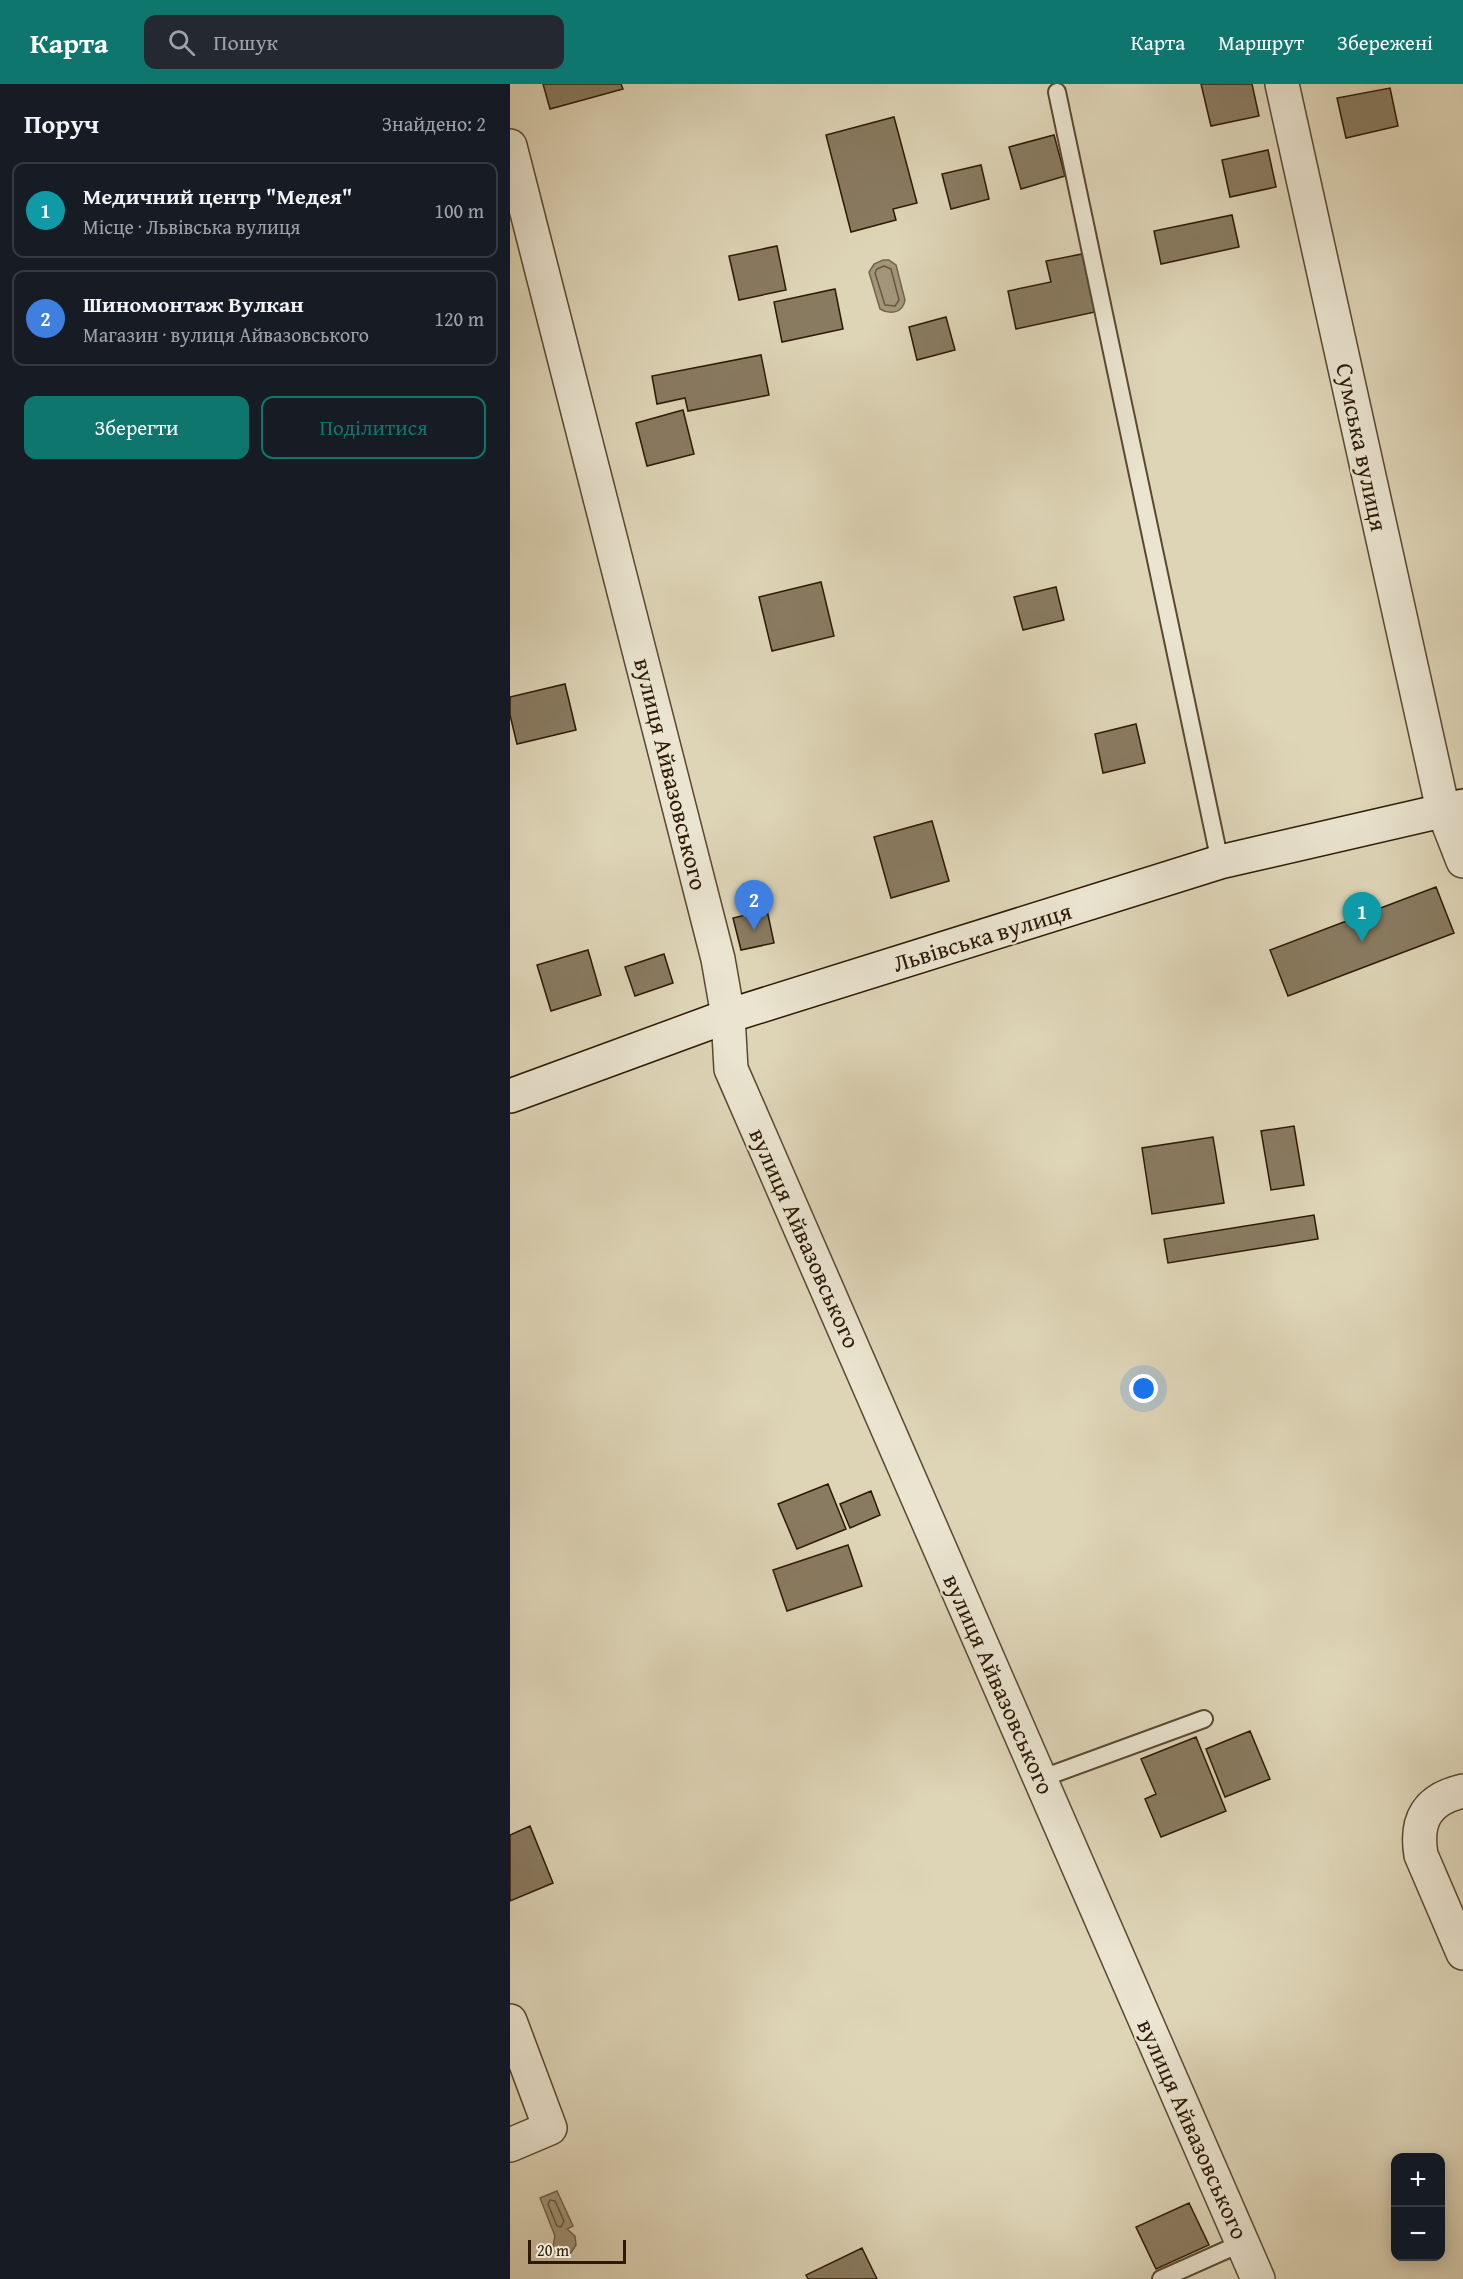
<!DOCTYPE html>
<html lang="uk">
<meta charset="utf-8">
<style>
body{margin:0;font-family:"Gentium Book Plus",serif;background:#242831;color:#f1f3f6}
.controls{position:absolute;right:18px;bottom:18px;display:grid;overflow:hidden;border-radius:12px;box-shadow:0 3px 15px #0003}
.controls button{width:54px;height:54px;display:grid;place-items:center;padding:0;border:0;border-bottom:2px solid #363941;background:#171b24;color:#f1f3f6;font:30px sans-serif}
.scale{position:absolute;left:18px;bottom:15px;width:98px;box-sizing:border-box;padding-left:6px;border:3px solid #2d1904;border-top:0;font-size:16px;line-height:21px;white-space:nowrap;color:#2d1904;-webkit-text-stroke:4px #eae4d0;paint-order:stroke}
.you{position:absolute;left:634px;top:1305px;width:21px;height:21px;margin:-15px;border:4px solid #fff;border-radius:50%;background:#1a73e8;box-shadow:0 0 0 9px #1a73e833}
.badge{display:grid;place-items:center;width:39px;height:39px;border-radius:50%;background:#0f766e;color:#fff;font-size:20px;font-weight:700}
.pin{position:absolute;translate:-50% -50px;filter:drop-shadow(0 2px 3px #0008)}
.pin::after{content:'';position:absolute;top:32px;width:21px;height:18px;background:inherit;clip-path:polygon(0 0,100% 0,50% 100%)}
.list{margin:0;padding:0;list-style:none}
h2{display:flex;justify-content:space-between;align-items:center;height:78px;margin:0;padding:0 24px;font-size:26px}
h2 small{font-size:20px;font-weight:400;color:#9ea1a6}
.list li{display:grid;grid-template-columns:39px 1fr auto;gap:18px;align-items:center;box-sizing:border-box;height:96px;margin:0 12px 12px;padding:0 12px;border:2px solid #363941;border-radius:12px}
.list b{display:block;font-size:22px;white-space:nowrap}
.list p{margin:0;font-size:20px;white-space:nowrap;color:#9ea1a6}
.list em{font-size:20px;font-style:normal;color:#9ea1a6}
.actions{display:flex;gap:12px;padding:18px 24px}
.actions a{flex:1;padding:14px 0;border:2px solid #0f766e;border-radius:12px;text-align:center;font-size:21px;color:#0f766e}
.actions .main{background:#0f766e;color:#fff}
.icon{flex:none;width:33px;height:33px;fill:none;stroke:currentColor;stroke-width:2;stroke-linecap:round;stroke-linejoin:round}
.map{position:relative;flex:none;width:953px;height:2195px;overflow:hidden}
header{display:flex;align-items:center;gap:36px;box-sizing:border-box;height:84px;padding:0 30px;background:#0f766e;color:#fff}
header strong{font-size:28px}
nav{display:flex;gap:33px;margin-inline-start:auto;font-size:21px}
.search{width:420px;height:54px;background:#242831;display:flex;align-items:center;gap:15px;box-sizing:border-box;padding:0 21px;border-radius:12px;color:#9ea1a6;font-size:22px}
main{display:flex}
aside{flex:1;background:#171b24}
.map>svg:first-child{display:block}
.water{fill:#a2957a;stroke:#73634b;stroke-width:1.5}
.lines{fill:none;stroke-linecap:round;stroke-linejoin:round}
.shore{stroke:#68573f;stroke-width:1.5}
.building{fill:#897b61;stroke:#2d1904;stroke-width:1.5}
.service-casing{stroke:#594831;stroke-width:20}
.minor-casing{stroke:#594831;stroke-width:36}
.secondary-casing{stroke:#2d1904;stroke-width:36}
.service{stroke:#eae4d0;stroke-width:16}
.minor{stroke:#eae4d0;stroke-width:33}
.secondary{stroke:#eae4d0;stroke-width:33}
.labels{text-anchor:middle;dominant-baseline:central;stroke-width:4.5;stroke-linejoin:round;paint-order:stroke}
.street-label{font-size:24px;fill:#2d1904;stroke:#eae4d0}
</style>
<header>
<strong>Карта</strong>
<div class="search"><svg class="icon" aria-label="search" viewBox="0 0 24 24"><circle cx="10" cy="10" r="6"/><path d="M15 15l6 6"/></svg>Пошук</div>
<nav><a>Карта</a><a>Маршрут</a><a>Збережені</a></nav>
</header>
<main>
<aside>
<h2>Поруч<small>Знайдено: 2</small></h2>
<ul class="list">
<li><span class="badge" style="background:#0f9aa8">1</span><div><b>Медичний центр &quot;Медея&quot;</b><p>Місце · Львівська вулиця</p></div><em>100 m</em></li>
<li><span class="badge" style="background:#3f7fe0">2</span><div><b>Шиномонтаж Вулкан</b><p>Магазин · вулиця Айвазовського</p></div><em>120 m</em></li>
</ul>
<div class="actions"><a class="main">Зберегти</a><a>Поділитися</a></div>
</aside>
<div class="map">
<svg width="953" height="2195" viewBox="0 0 953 2195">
<rect width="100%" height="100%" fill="#ded5b7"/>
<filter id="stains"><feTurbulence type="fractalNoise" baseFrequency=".00333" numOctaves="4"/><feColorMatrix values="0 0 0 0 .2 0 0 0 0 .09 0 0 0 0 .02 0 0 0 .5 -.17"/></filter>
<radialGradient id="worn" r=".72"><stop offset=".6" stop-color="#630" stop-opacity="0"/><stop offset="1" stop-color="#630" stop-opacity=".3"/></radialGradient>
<path class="water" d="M373,176h6l7,5 9,35c-2,13 -15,15 -25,9l-11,-37 5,-8z
M47,2107l16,35 -6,3 8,7 1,9 -6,9 -8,1 -7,-4 -2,-5 2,-10 -15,-38z"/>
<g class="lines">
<path class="shore" d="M374,182l7,3 8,31 -4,6 -10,-1 -10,-32 2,-4z
M40,2116l5,1 9,20 -3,6 -4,-1 -9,-22z"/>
</g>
<path class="building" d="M33,0h78l2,5 -73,20z
M691,0h51l7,32 -48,10z
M880,4l8,38 -52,12 -9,-40z
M384,33l23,86 -24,6 3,11 -45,12 -25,-97z
M544,51l11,41 -44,13 -12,-42z
M758,66l8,37 -46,10 -8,-37z
M471,81l8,34 -38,10 -9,-35z
M722,131l7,32 -78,17 -7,-33z
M267,162l9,44 -47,10 -10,-44z
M572,170l13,58 -79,17 -8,-38 43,-9 -5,-21z
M325,205l8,40 -61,13 -8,-40z
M436,233l9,33 -38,10 -8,-33z
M251,271l8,40 -81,16 -3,-13 -28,6 -5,-28z
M173,326l11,44 -47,12 -11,-43z
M311,498l13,54 -62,15 -13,-54z
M546,503l8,33 -41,10 -9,-33z
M55,600l11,46 -59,14 -7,-29v-18z
M626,640l9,39 -42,10 -8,-39z
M422,737l17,60 -58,17 -17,-61z
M926,803l18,46 -166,63 -18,-46z
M257,826l7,33 -33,7 -8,-32z
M78,866l13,45 -50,16 -14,-46z
M154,870l9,29 -38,13 -10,-29z
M784,1042l10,59 -33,5 -10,-59z
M703,1053l11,66 -72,11 -10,-66z
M804,1131l4,24 -150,24 -4,-24z
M318,1400l18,45 -49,20 -19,-45z
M361,1407l9,24 -30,13 -10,-24z
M338,1461l14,41 -75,25 -14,-41z
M740,1647l20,48 -45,18 -19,-48z
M686,1653l30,74 -65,26 -16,-38 11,-5 -15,-35z
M20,1742l23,57 -43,18v-66z
M679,2119l20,42 -53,24 -20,-42z
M352,2164l15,31h-69l-2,-4z"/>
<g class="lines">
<g class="service-casing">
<path id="service" d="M547,8l163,770
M530,1695l164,-60
M651,2195l81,-36"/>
</g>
<g class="minor-casing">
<path id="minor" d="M772,0l161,726 20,51
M0,62l208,813 10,57 3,53 527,1210
M953,1707c-35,8 -48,28 -42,64l42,98
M0,1937l40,107 -40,17"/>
</g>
<g class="secondary-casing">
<path id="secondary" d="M0,1012l218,-80 492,-154 243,-56"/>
</g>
<use href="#service" class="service"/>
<use href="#minor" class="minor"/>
<use href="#secondary" class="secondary"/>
</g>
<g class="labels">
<g class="street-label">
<text transform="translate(852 363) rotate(78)">Сумська вулиця</text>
<text transform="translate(161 690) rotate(76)">вулиця Айвазовського</text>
<text transform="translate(472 853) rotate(-17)">Львівська вулиця</text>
<text transform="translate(295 1154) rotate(66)">вулиця Айвазовського</text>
<text transform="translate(489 1600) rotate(66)">вулиця Айвазовського</text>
<text transform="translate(683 2045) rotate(66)">вулиця Айвазовського</text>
</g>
</g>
<rect width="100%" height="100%" filter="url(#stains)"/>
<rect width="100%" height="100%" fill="url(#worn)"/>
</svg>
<div class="controls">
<button>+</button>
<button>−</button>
</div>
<div class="scale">20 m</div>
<div class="you"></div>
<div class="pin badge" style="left:852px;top:858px;background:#0f9aa8">1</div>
<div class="pin badge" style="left:244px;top:846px;background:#3f7fe0">2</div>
</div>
</main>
